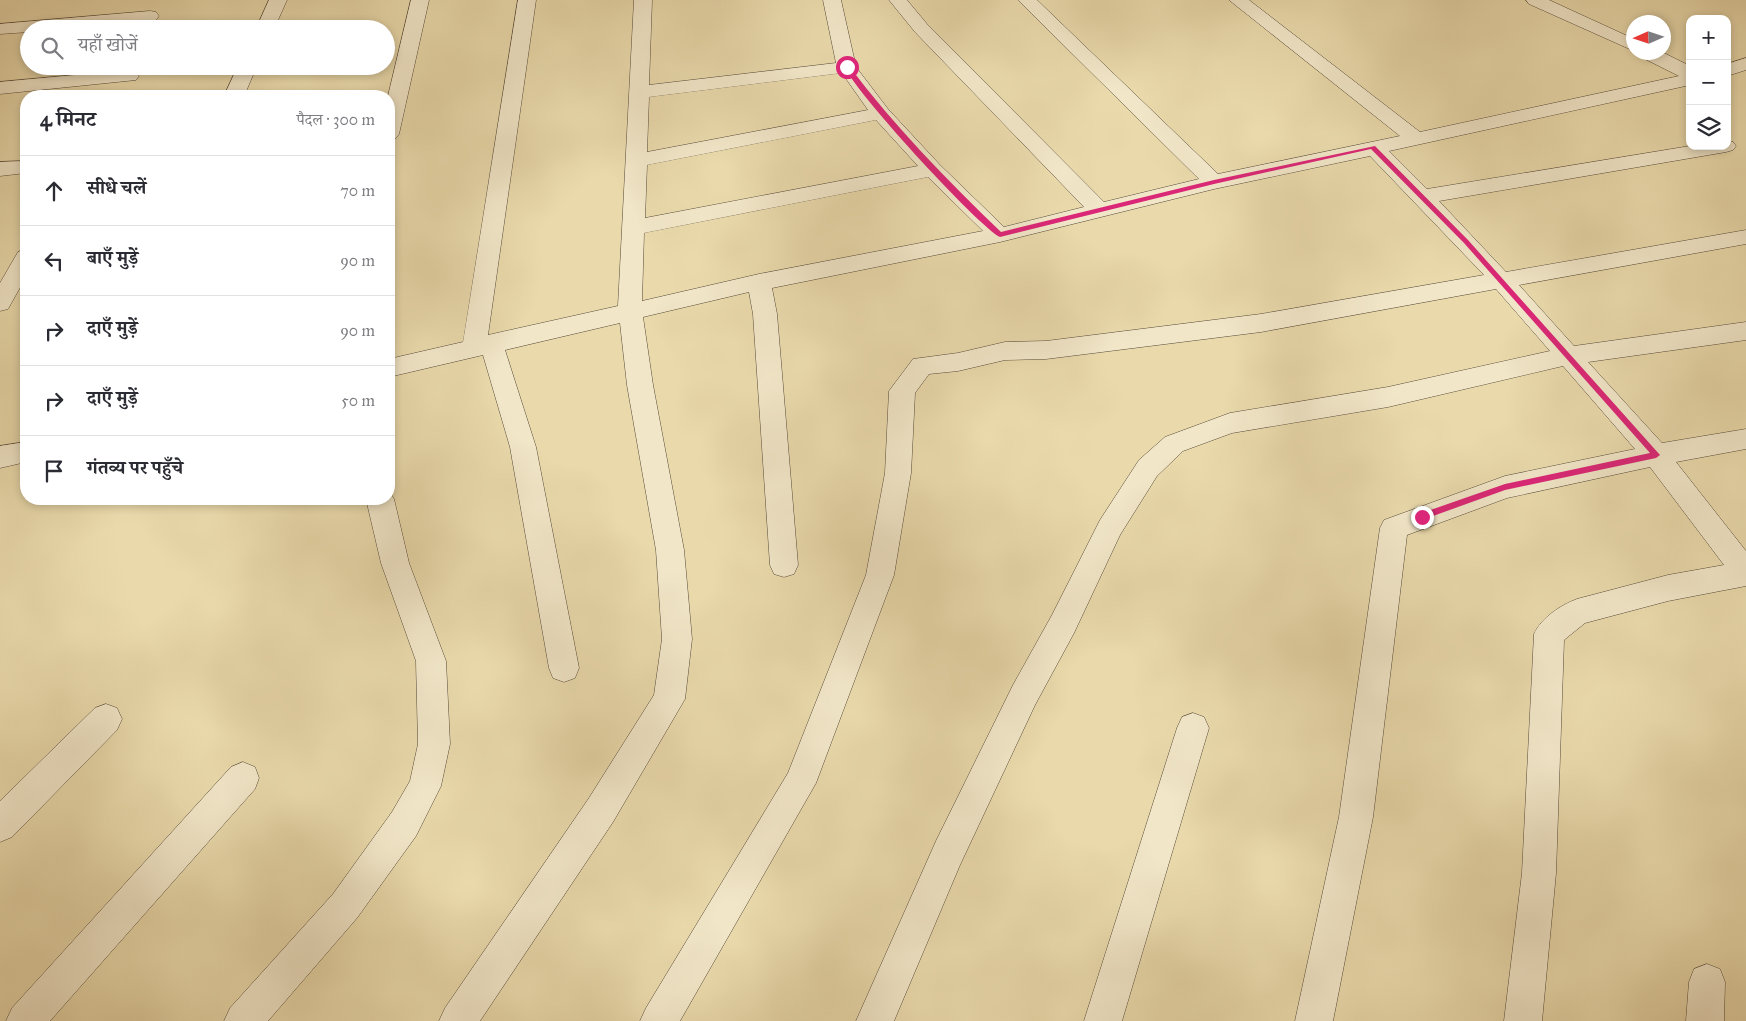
<!DOCTYPE html>
<html lang="hi">
<meta charset="utf-8">
<style>
body{margin:0;font-family:"IM FELL Great Primer","Noto Serif Devanagari",serif;background:#f7f7f7;color:#2b2b33}
.controls{position:absolute;right:15px;top:15px;display:grid;overflow:hidden;border-radius:10px;box-shadow:0 2px 8px #0003}
.controls button{width:45px;height:45px;display:grid;place-items:center;padding:0;border:0;border-bottom:1px solid #e1e1e2;background:#fff;color:#2b2b33;font:25px sans-serif}
.compass{position:absolute;left:1626px;top:15px;width:45px;height:45px;border-radius:50%;background:#fff;box-shadow:0 2px 8px #0003;rotate:267deg}
.stop{position:absolute;width:15px;height:15px;margin:-11px;border:4px solid #db2777;border-radius:50%;background:#fff}
.stop.end{background:#db2777;border-color:#fff;box-shadow:0 1px 5px #0008}
.list{margin:0;padding:0;list-style:none}
h2{display:flex;justify-content:space-between;align-items:center;height:65px;margin:0;padding:0 20px;font-size:21px}
h2 small{font-size:16px;font-weight:400;color:#7c7c81}
.list li{display:grid;grid-template-columns:32px 1fr auto;gap:15px;align-items:center;box-sizing:border-box;height:70px;padding:0 20px;border-top:1px solid #e1e1e2}
.list b{display:block;font-size:19px;white-space:nowrap}
.list em{font-size:16px;font-style:normal;color:#7c7c81}
.icon{flex:none;width:28px;height:28px;fill:none;stroke:currentColor;stroke-width:2;stroke-linecap:round;stroke-linejoin:round}
.map{position:relative;flex:none;width:1746px;height:1021px;overflow:hidden}
.search{position:absolute;background:#fff;box-shadow:0 2px 8px #0003;left:20px;top:20px;width:375px;height:55px;display:flex;align-items:center;gap:12px;box-sizing:border-box;padding:0 18px;border-radius:28px;color:#7c7c81;font-size:19px}
.panel{position:absolute;background:#fff;box-shadow:0 2px 8px #0003;left:20px;top:90px;width:375px;height:415px;border-radius:20px}
.map>svg:first-child{display:block}
.lines{fill:none;stroke-linecap:round;stroke-linejoin:round}
.minor-casing{stroke:#564a39;stroke-width:1}
.minor{fill:#f1e6c8;fill-rule:evenodd}
.route{fill:#db2777}
</style>
<div class="map">
<svg width="1746" height="1021" viewBox="0 0 1746 1021">
<rect width="100%" height="100%" fill="#e9d9ab"/>
<filter id="stains"><feTurbulence type="fractalNoise" baseFrequency=".004" numOctaves="4"/><feColorMatrix values="0 0 0 0 .2 0 0 0 0 .09 0 0 0 0 .02 0 0 0 .5 -.17"/></filter>
<radialGradient id="worn" r=".72"><stop offset=".6" stop-color="#630" stop-opacity="0"/><stop offset="1" stop-color="#630" stop-opacity=".3"/></radialGradient>
<g class="lines">
<g class="minor-casing">
<path id="minor" d="M269,0h18l-13,29h-18z
M411,0h18l-30,134 -3,4 -7,2 -1,-44z
M518,0h18l-48,335 130,-29 16,-306h18l-3,85 187,-22 -13,-63h18l15,67 32,42 52,56 64,62 80,-20 -169,-175 -26,-32h18l20,24 177,178 95,-23 -181,-179h19l181,174 182,-38 -171,-136h20l171,132 259,-56 -40,-20 -2,-4h25l28,14v19l-301,66 38,38 263,-43h37v-6l6,2 3,4 -3,4 -7,2 -287,49 67,71 240,-42v14l-227,41 55,61 172,-24v18l-158,22 74,81 84,-14v20l-70,13 70,89v35l-78,15 -83,22 -21,17 -8,233 -14,148h-38l18,-148 12,-239c7,-16 27,-29 43,-35l91,-24 56,-10 -74,-98 -143,31 -100,37 -34,282 -40,204h-38l44,-204 41,-289 4,-8 121,-44 130,-27 -72,-83 -175,41 -156,26 -49,18 -26,25 -37,59 -46,98 -39,72 -75,160 -66,156h-38l80,-180 77,-156 39,-70 48,-95 39,-60 26,-23 65,-24 158,-26 162,-36 -54,-62 -235,43 -215,27 -41,1 -47,11 -29,3 -14,19 -4,80 -17,102 -78,208 -136,238h-40l6,-13 142,-235 78,-198 19,-102 4,-82 24,-32 45,-6 47,-11 41,-1 215,-27 223,-39 -114,-119 -156,33 -214,53 -228,46 5,26 21,251 -4,9 -10,3 -10,-3 -4,-9 -17,-251 -4,-22 -106,25 10,68 31,165 8,89 -7,60 -72,123 -133,199h-41l6,-13 144,-210 65,-103 8,-56 -6,-89 -29,-165 -7,-62 -115,27 31,97 43,221 -4,10 -11,4 -11,-4 -4,-10 -39,-221 -27,-92 -94,22v-18l74,-17zM842,73l26,37 -221,42 2,-55zM876,120l42,46 -273,52 2,-53zM928,177l55,54 -224,43 -117,27 2,-68z
M1526,0h23l85,39v12l-105,-47z
M150,11l6,1 3,4 -3,4 -91,9h-36v3l-29,2v-10z
M1746,58v12l-19,6v-12z
M238,66h19l-13,30h-20z
M129,70l7,2 3,4 -3,4 -136,14v-12z
M26,161v12l-26,3v-14z
M26,249v28l-18,32 -8,2v-28l18,-31z
M26,442v20l-26,6v-22z
M389,491l5,8 15,64 37,98 4,83 -9,42 -25,50 -59,82 -89,103h-44l6,-13 103,-114 59,-82 18,-31 8,-37 -2,-83 -35,-98 -15,-64h23z
M106,704l11,4 5,11 -5,11 -105,107 -12,5v-41l95,-93z
M1193,713l11,4 5,11 -87,293h-38l93,-293 5,-11z
M243,762l12,5 4,11 -4,11 -205,232h-44l6,-13 219,-241z
M1707,964l13,5 5,13 -1,39h-38l3,-39 5,-13z"/>
</g>
<use href="#minor" class="minor"/>
</g>
<path class="route" d="M845,66h4c46,61 97,113 152,166l213,-52 161,-34 93,94 192,215 -4,3 -151,32 -83,30 -3,-1v-5l86,-30 145,-31 -186,-210 -93,-94 -157,35 -214,53c-21,-10 -152,-152 -155,-171z"/>
<rect width="100%" height="100%" filter="url(#stains)"/>
<rect width="100%" height="100%" fill="url(#worn)"/>
</svg>
<div class="controls">
<button>+</button>
<button>−</button>
<button><svg class="icon" aria-label="layers" viewBox="0 0 24 24"><path d="M12 4l9 5-9 5-9-5zM3 14l9 5 9-5"/></svg></button>
</div>
<svg class="compass" viewBox="-18 -18 36 36"><path d="M0-13l5 13h-10z" fill="#e53935"/><path d="M0 13l5-13h-10z" fill="#7c7c81"/></svg>
<div class="stop" style="left:847px;top:67px"></div>
<div class="stop end" style="left:1422px;top:517px"></div>
<div class="search"><svg class="icon" aria-label="search" viewBox="0 0 24 24"><circle cx="10" cy="10" r="6"/><path d="M15 15l6 6"/></svg>यहाँ खोजें</div>
<section class="panel">
<h2>4 मिनट<small>पैदल · 300 m</small></h2>
<ul class="list">
<li><svg class="icon" aria-label="ahead" viewBox="0 0 24 24"><path d="M12 20V5M6 11l6-6 6 6"/></svg><div><b>सीधे चलें</b></div><em>70 m</em></li>
<li><svg class="icon" aria-label="left" viewBox="0 0 24 24"><path d="M17 20v-9H6M10 6l-5 5 5 5"/></svg><div><b>बाएँ मुड़ें</b></div><em>90 m</em></li>
<li><svg class="icon" aria-label="right" viewBox="0 0 24 24"><path d="M7 20v-9h11M14 6l5 5-5 5"/></svg><div><b>दाएँ मुड़ें</b></div><em>90 m</em></li>
<li><svg class="icon" aria-label="right" viewBox="0 0 24 24"><path d="M7 20v-9h11M14 6l5 5-5 5"/></svg><div><b>दाएँ मुड़ें</b></div><em>50 m</em></li>
<li><svg class="icon" aria-label="arrive" viewBox="0 0 24 24"><path d="M6 21V4h12l-3 4 3 4H6"/></svg><div><b>गंतव्य पर पहुँचे</b></div></li>
</ul>
</section>
</div>
